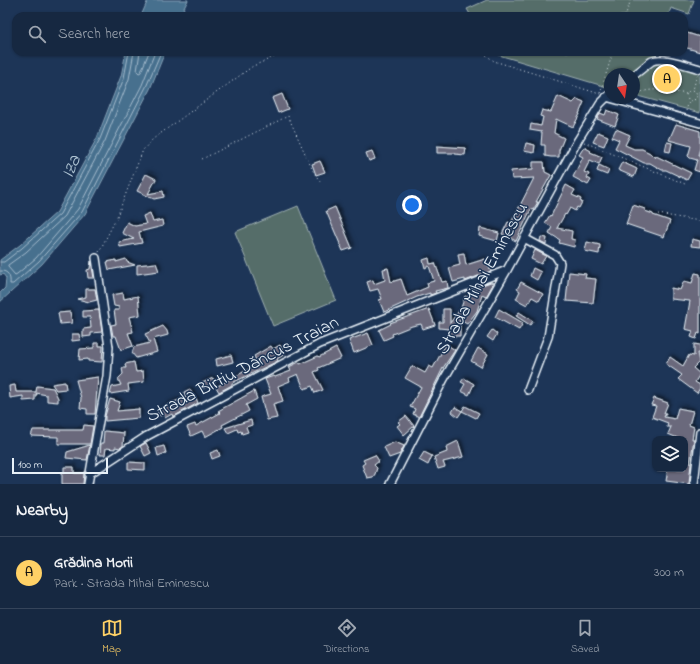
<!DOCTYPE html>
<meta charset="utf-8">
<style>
body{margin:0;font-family:"Indie Flower",sans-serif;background:#1f3048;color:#f1f3f6}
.controls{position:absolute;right:12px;bottom:12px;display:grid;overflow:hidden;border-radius:8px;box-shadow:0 1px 3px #0004}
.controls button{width:36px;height:36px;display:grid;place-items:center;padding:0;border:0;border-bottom:1px solid #35445a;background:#162841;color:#f1f3f6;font:20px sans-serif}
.compass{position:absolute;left:604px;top:68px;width:36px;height:36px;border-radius:50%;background:#162841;box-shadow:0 1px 3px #0004;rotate:167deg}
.scale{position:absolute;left:12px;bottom:10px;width:96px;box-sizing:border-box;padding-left:4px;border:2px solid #e8f1f8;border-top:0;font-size:11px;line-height:14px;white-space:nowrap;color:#e8f1f8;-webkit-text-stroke:3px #1d3557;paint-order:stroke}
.you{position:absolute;left:412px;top:205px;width:14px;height:14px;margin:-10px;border:3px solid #fff;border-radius:50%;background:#1a73e8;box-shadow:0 0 0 6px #1a73e833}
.badge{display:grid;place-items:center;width:26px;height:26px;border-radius:50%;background:#ffd166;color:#111;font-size:13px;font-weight:700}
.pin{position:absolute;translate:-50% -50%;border:2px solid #fff;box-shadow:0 1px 4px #0006}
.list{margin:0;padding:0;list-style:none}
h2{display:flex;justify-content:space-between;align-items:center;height:52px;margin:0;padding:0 16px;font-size:17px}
h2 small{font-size:13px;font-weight:400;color:#9ea6b1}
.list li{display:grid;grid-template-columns:26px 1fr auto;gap:12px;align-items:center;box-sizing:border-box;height:72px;padding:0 16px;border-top:1px solid #35445a}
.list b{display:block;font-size:15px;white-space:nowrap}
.list p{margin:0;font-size:13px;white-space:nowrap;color:#9ea6b1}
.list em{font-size:13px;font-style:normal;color:#9ea6b1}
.icon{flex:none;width:22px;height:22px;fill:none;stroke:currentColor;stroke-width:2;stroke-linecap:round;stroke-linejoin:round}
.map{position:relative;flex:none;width:700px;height:484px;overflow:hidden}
.search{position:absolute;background:#162841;box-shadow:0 1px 3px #0004;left:12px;right:12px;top:12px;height:44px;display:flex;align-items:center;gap:10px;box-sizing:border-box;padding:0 14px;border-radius:12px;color:#9ea6b1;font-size:15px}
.sheet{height:124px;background:#162841}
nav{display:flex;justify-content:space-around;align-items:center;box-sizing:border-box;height:56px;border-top:1px solid #35445a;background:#162841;font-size:11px;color:#9ea6b1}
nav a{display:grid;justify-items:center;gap:2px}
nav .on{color:#ffd166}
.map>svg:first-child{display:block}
.green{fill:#556d69;stroke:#9eafb0}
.water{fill:#466f8e;stroke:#87a3b8}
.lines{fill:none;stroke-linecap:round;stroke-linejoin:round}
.shore{stroke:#a7bdce;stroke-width:1}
.building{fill:#6a697c;stroke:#e8f1f8;filter:url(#shadow)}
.street-casing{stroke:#e8f1f8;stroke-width:10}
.path{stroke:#e8f1f8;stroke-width:1;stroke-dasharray:1 3;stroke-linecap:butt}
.street{stroke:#1d3557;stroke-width:7}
.labels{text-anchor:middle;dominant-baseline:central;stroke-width:3;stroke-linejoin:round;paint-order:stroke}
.street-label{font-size:18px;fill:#e8f1f8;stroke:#1d3557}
.water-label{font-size:19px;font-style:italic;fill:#afc4d3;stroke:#1d3557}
</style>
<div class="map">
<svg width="700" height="484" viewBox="0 0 700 484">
<defs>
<filter id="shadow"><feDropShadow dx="2" dy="-2" stdDeviation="2" flood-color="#0009"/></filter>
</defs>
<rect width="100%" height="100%" fill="#1d3557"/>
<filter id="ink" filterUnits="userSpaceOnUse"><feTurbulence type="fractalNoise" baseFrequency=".025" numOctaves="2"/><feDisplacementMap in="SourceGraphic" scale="8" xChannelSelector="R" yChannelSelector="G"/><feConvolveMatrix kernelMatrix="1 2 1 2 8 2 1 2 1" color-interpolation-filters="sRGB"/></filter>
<g filter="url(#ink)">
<path class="green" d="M487,0h207l-5,14 -18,-6 -3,8h-197l-4,-7z
M492,52h165l-1,4 44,12v45l-66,-18v-21h-24v14l-118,-35z
M298,206l38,94 -63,26 -38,-94z"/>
<path class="water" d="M148,0h40l-8,16h-39z
M126,52h39l-15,37 -65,125 -43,50 -42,38v-9l5,-5 1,-10 -3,-4 -3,1v-15l20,-15 37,-33 40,-74 24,-62z"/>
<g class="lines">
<path class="shore" d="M134,52l-5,27 -24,62 -40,75 -39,36 -18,13v2l7,8 2,-1 19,-16 42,-49 64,-124 13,-33
M140,52l-3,19 2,2 2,-1 8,-20
M0,262h4l18,-14 38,-34 40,-75 24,-61 5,-26
M0,271c8,-1 11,6 10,13h3l26,-23 43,-49 64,-125 15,-35"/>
</g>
<path class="building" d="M684,32l16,5v15l-16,-5z
M282,94l6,15 -10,4 -6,-15z
M558,96l15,7 4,-4 7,3 -5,12h1l-7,13 -17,-8 -2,14 10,5 -5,12v7h-8l-6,-1v-11h-4l1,-13 -12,-2 1,-6 10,2 2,-9 -3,-1 2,-6 9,2z
M607,110l12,5 -4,11 -18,-7 3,-6 5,2z
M676,124l24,7v17l-2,7h2v17l-6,-2 3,-10 -7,-2 -2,-2 3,-10 -22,-6z
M616,129l14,6 -5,10 9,4h8l8,4 5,5 1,-2 35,17 -4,7 -21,-10h-4l-12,-7h-6l-29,-15 4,-8 -7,-3z
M598,132l10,4 -4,10 -11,-4z
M667,142l5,1 -2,9 -5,-1z
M526,143l9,2 -1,8 -10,-2z
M437,146l29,2 -1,7 -10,-1v-1h-18z
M584,147l7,4 -1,1 12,5 -3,7 -9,-4 -6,12 5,2 -2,4 4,2 -3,5 -15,-8 10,-20 -4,-2z
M372,151l3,8 -6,2 -3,-8z
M320,161l5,11 -9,3 -4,-11z
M533,162h11l1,10 6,3 -15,27h2l-5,8 -2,-1 -15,32 -14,-7 6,-12 3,1 23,-45 -22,1 -1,-8 22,-2z
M622,162l15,7 -3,8 -16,-7z
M599,165l10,5 -2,5 -10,-4z
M146,174l10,5 -8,15 15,-3 1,6 -10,2 -17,-8z
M566,185l9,5 -3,5 9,4 -1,2 2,1 -3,6 -2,-1 -2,4 -5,-3 -4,7 -1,-1 -8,14 15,3 -1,8 4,1 -1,7 -15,-4 1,-3 -11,-7 3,-6 -7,-4 5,-8 1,1z
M633,205l12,4v2l8,3v1l17,6 -6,16 -38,-13z
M335,207l17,41 -9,3 -17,-40z
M150,213l3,9 9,-2 1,6 -24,6 3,11 -22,4 -1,-5 15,-3 -12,-6 5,-11 8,4 11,-2 -3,-8z
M480,228l19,5 -2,8 -18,-5z
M541,237l6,1 -1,6 -6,-3z
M692,239l8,2v6l-9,-1z
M587,242l13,3 -1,9 -14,-3z
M535,250l11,6 -5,8 -10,-5z
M464,253l2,12 19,-6 6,12 -26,10v-2l-12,3 -4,-14 11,-3 -2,-11z
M429,258l1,6 5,-1 7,19 5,-1 1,7 -13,3 1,2 -6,2v-2l-13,4 -33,15 -5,-12 3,-1 -4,-10 -8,2 -3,-9 6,-2 1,4 11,-4 -2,-11 5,-1 3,14 10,-3 6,17 21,-9 -1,-4 7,-2 -5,-15 -4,2 -2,-8z
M126,259l1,3 8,3 -26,5 -2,-8 9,-2v2z
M91,261l3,17h-6l-1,-8 3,-1z
M156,263l3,8 -22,3v-9z
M533,268l8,4 -4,8 -7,-4z
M569,272l17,2 -1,4 11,1 -3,24 -27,-2z
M695,273l5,1v60l-2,-1 -2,6 -5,-2 2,-6 -8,-2 5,-28 -19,-2v-11l9,2 4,-9 8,2z
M491,282l2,1 -1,3 -6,11 -4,-2 -5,16 -10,13 -7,-4v16h-11v-7l-10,-1v-6h4v-13h7v14l11,-15 4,-12 2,1 12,-11z
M521,282l22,12 -4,7 -7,-4 -5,8 -11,-6 4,-8 -3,-2z
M86,289h9l2,11 -8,2 -12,-3 9,-2z
M123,293l1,6 14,-3 2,19 -11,2 4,15 -5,1 5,13 -12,4 -5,-14h-3l-2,-11 5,-1 -2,-14h5v-3l-5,-1 -2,-11z
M429,309l6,16 -12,4 -2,-5 -9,2 -20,8 1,2 -9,4 -5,-10 12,-6 -1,-1z
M499,309l24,14 -4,7 -24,-13z
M99,310l3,22 -11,1v3l-8,1v-8l8,-1 -1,-11h-7v-6z
M70,312l2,11 -12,1 -2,-11z
M519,312l14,9 -3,4 -14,-9z
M163,326l4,5 1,4 -15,4 4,13 -21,6 -4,-5 2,-6 16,-4 -5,-9z
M492,330l5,4 -4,7 -6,-4z
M368,333l5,12 -19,8 -5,-13z
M72,334h7l1,6 -8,1z
M94,343h5v3h4l-1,16 -14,-1v-2l-9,1 1,-11 14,-1z
M446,344l9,6 -12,18 -24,49 -6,-3 2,-5 -5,-2 11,-20 -16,-9 7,-12 13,7 4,-7 4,2z
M694,344l6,1v8h-3l2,9 -6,6 7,6 -5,8 5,3v3l-3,5 -19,-14 4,-4 -16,-11 4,-7 13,9 6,-11 5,1z
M280,345l5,9 -8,5 1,2 -46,22v2l-13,7 -3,-5 40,-22 -2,-4 2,-1 -2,-4 17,-10 2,3z
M336,348l5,10 -23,10 1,2 -5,2 9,18 -8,3 -3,-7 -8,3 -6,-15 -9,4 1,3 -12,5 5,15 -10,3 4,14 -10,2 -6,-23 10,-3 -6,-15 9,-3 1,1 16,-6 -2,-4 10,-5 1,2 18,-8 1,1z
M478,348l10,6 -7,13 -10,-6z
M231,355l2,7 -16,4 -1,-7z
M134,362l2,10 7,-1 1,11 -16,2 1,7 -19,3 2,-7 9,-2 -3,-6 5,-5 -1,-6h4l-1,-4z
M98,377l-3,37h-8v-5l-7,-1 1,-10 -5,-18z
M213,378l2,5 -13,6 -2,-5z
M464,378l10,6 -5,11 -8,-4 4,-7 -4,-2z
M65,382l1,7 -10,1 -4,-6z
M15,385l1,7h20l1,-6 16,2 5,10v4l-11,-1v-6l-11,-2 1,2h-2v5l-12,1v-5l-13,2 -1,-12z
M190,389l4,10 2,-1 2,5 -25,14 -1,-3 -7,4 -1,-4 -4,2 -3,-5 10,-5v-1l19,-8 -2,-5z
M254,391l3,8 -11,6 3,6 -27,14 1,2 -18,10 -3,-6 -11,5 -4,-9 8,-3 1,2 24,-13 -2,-2z
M654,398l14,5 -4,10h2l-2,4 11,2 3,-11 15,3 -4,14 5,2 -2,12h2l-4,24h1l-2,21 -23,-3 2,-12h17v-30h-5l-12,-5 3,-7h-4l1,-4 -16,-6 4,-11 -5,-1z
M110,399l10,3 -3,9 22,-2v9l-34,3v-5z
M465,406l14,7 -3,5 -14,-7z
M455,407l7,4 -4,6 -6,-5z
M406,416l8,10 -10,9 -7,-9 3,-2 -2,-2z
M251,420l1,5 -6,2 2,5 -6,2 -1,-3 -3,1 -1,-3 -9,4 -3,-5z
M84,425l9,1 -3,18h-32v-7l-27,-1 2,-6h50z
M104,431l20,2 -1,13 -3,2 -5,-1v2l-9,-1 -1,7h-5l1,-12h2z
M458,441l5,16 -20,5 2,5 -7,2 -4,-12 13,-5 -1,-5z
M395,442l9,4 -4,8 -11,4 -5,-11z
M146,443l5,10 -6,3 -5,-10z
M90,445l-3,15 -21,-2 1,-6z
M164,446l2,7 -8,3 -2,-8z
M218,450l2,6 -8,3 -2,-6z
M424,452l8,4 -4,9 -9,-5z
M375,455l4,6 -5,4 3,3 -2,6 -2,3 -6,1 -5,-13 3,-2 -2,-3z
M128,462l17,1v7l-17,-1z
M64,467h10v6h10l-1,11h-21v-11h2z"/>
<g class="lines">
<g class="street-casing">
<path id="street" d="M634,75c6,-4 12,-10 18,-14 10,-5 37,5 48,8
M606,97l94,26
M524,238l31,17 5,8 -12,74 -20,53
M89,474l58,-38 173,-92 187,-74
M88,484l19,-108 2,-29 -13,-89
M390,484l54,-105 63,-109 71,-130 22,-36 10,-10
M694,484l6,-52"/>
</g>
<path class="path" d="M625,16l6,-16
M484,52l2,3 8,6 106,33
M693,90l3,2 1,4 -1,3 -5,2 -3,-2 -2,-5 3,-3 4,-1 4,-15
M600,93l13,-41
M634,94c20,-7 33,-4 52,0
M686,111l3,-10
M584,142l101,42
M202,159l86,-43 25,55 8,12
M658,214l42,7
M99,252l17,-33 27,-69 10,-11 100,-73 33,-14"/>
<use href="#street" class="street"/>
</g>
</g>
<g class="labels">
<g class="street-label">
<text transform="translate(483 279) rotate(-61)">Strada Mihai Eminescu</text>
<text transform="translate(243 370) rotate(-27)">Strada Birtiu Dăncus Traian</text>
</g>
<g class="water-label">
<text transform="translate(72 167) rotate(-66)">Iza</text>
</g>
</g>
</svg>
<div class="controls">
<button><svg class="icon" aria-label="layers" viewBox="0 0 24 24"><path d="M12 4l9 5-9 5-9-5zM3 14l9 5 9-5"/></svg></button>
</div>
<svg class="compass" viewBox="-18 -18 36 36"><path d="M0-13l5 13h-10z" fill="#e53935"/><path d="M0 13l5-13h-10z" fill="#9ea6b1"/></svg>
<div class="scale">100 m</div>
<div class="you"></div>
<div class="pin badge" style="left:667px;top:79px">A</div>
<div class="search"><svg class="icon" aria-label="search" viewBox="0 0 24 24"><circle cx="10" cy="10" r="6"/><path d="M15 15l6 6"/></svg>Search here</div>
</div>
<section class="sheet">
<h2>Nearby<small></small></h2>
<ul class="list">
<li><span class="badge">A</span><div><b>Grădina Morii</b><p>Park · Strada Mihai Eminescu</p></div><em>300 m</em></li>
</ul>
</section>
<nav>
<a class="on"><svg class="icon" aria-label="map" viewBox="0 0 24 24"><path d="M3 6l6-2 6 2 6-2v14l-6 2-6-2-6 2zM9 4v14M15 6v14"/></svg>Map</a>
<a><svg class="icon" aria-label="directions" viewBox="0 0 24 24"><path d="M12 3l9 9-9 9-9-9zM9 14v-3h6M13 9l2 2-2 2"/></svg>Directions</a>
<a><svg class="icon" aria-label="saved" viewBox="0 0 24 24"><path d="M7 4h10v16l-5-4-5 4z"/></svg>Saved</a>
</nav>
